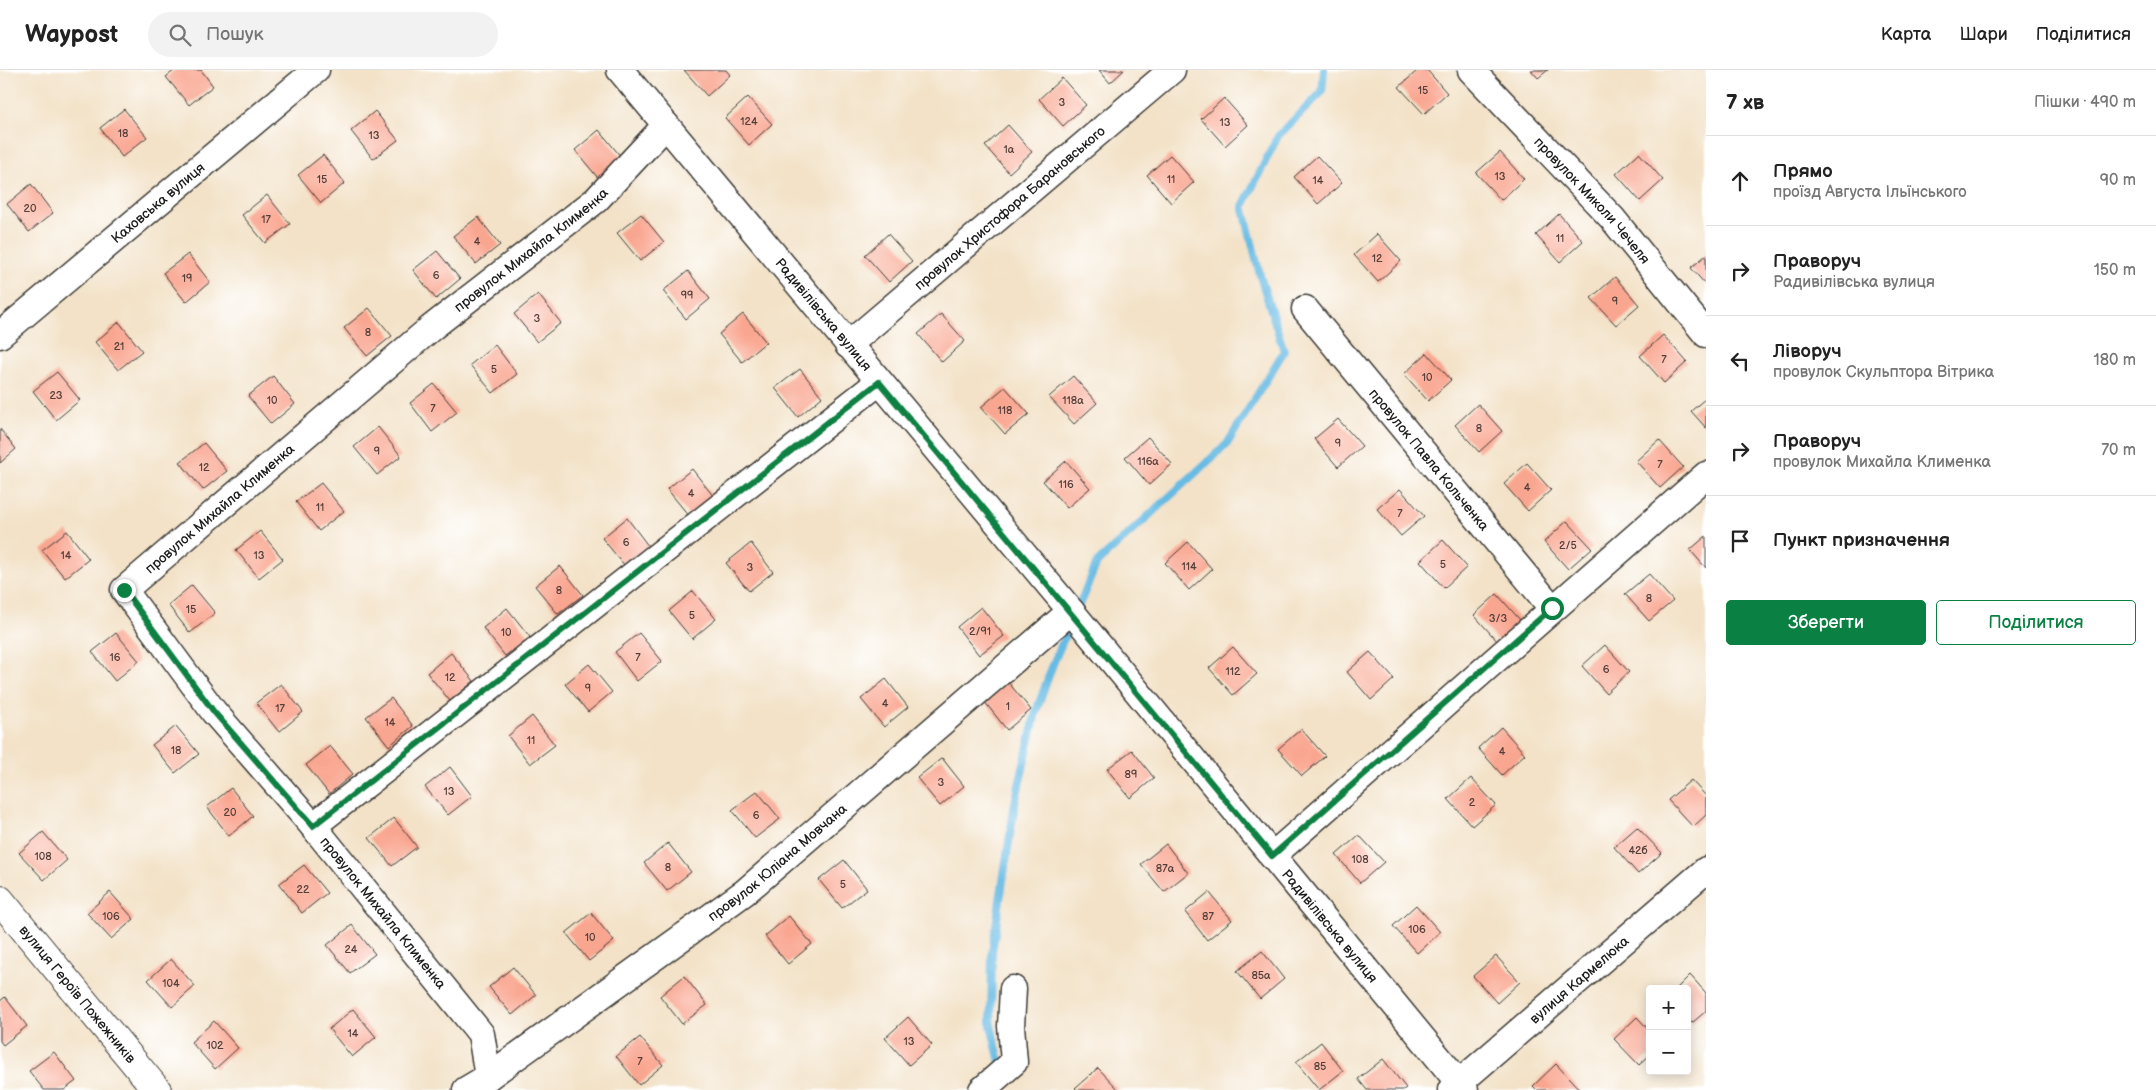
<!DOCTYPE html>
<html lang="uk">
<meta charset="utf-8">
<style>
body{margin:0;font-family:"Balsamiq Sans",sans-serif;background:#f2f2f2;color:#222}
.controls{position:absolute;right:15px;bottom:15px;display:grid;overflow:hidden;border-radius:5px;box-shadow:0 2px 12px #0003}
.controls button{width:45px;height:45px;display:grid;place-items:center;padding:0;border:0;border-bottom:1px solid #e0e0e0;background:#fff;color:#222;font:25px sans-serif}
.stop{position:absolute;width:15px;height:15px;margin:-11px;border:4px solid #0b8043;border-radius:50%;background:#fff}
.stop.end{background:#0b8043;border-color:#fff;box-shadow:0 1px 5px #0008}
.list{margin:0;padding:0;list-style:none}
h2{display:flex;justify-content:space-between;align-items:center;height:65px;margin:0;padding:0 20px;font-size:21px}
h2 small{font-size:16px;font-weight:400;color:#767676}
.list li{display:grid;grid-template-columns:32px 1fr auto;gap:15px;align-items:center;box-sizing:border-box;height:90px;padding:0 20px;border-top:1px solid #e0e0e0}
.list b{display:block;font-size:19px;white-space:nowrap}
.list p{margin:0;font-size:16px;white-space:nowrap;color:#767676}
.list em{font-size:16px;font-style:normal;color:#767676}
.actions{display:flex;gap:10px;padding:15px 20px}
.actions a{flex:1;padding:11px 0;border:1px solid #0b8043;border-radius:5px;text-align:center;font-size:18px;color:#0b8043}
.actions .main{background:#0b8043;color:#fff}
.icon{flex:none;width:28px;height:28px;fill:none;stroke:currentColor;stroke-width:2;stroke-linecap:round;stroke-linejoin:round}
.map{position:relative;flex:none;width:1706px;height:1020px;overflow:hidden}
header{display:flex;align-items:center;gap:30px;box-sizing:border-box;height:70px;padding:0 25px;background:#fff;border-bottom:1px solid #e0e0e0}
header strong{font-size:24px}
nav{display:flex;gap:28px;margin-inline-start:auto;font-size:18px}
.search{width:350px;height:45px;background:#f2f2f2;display:flex;align-items:center;gap:12px;box-sizing:border-box;padding:0 18px;border-radius:28px;color:#767676;font-size:19px}
main{display:flex}
aside{flex:1;background:#fff}
.map>svg:first-child{display:block}
.lines{fill:none;stroke-linecap:round;stroke-linejoin:round}
.stream{stroke:#67bbe3;stroke-width:8}
.building{fill:#f9a690}
.minor-casing{stroke:#3c3a36;stroke-width:29}
.tertiary-casing{stroke:#3c3a36;stroke-width:30}
.minor{stroke:#fff;stroke-width:26}
.tertiary{stroke:#fff;stroke-width:28}
.route{stroke:#0b8043;stroke-width:6}
.labels{text-anchor:middle;dominant-baseline:central;stroke-width:4;stroke-linejoin:round;paint-order:stroke}
.number-label{font-size:11px;fill:#533e39}
.street-label{font-size:14px;fill:#1c1c1c;stroke:#fff}
</style>
<header>
<strong>Waypost</strong>
<div class="search"><svg class="icon" aria-label="search" viewBox="0 0 24 24"><circle cx="10" cy="10" r="6"/><path d="M15 15l6 6"/></svg>Пошук</div>
<nav><a>Карта</a><a>Шари</a><a>Поділитися</a></nav>
</header>
<main>
<div class="map">
<svg width="1706" height="1020" viewBox="0 0 1706 1020">
<rect width="100%" height="100%" fill="#fff"/>
<filter id="ink" filterUnits="userSpaceOnUse"><feTurbulence type="fractalNoise" baseFrequency=".02" numOctaves="2"/><feDisplacementMap in="SourceGraphic" scale="10" xChannelSelector="R" yChannelSelector="G"/><feConvolveMatrix kernelMatrix="1 2 1 2 8 2 1 2 1" color-interpolation-filters="sRGB"/></filter>
<filter id="wash" filterUnits="userSpaceOnUse"><feTurbulence type="fractalNoise" baseFrequency=".0096" numOctaves="4" result="noise"/><feDisplacementMap in="SourceGraphic" scale="20" xChannelSelector="R" yChannelSelector="G"/><feGaussianBlur stdDeviation="1.12" result="paint"/><feColorMatrix in="noise" values="0 0 0 0 0 0 0 0 0 0 0 0 0 0 0 0 0 1.4 0 .05"/><feComposite in="paint" operator="in"/></filter>
<g filter="url(#wash)">
<rect width="100%" height="100%" fill="#f3e2c8"/>
<g class="lines">
<path class="stream" d="M1077,540l20,-47 130,-119 57,-93 -23,-72 -18,-73 35,-70 44,-44 2,-22
M1001,996l-10,-40 1,-74 23,-149 21,-91 17,-48 18,-42"/>
</g>
<g id="blocks">
<path class="building" d="M175,0h26l12,16 -24,19 -23,-28z
M684,0h42l4,5 -23,21z
M1099,0h25l-14,13z
M1418,0h9l20,23 -23,21 -25,-27z
M1531,0h17l-10,8z
M1062,8l24,27 -23,21 -24,-27z
M748,27l24,27 -23,21 -24,-27z
M1224,28l24,27 -23,21 -24,-27z
M124,39l23,28 -25,20 -22,-29z
M375,41l23,29 -25,19 -22,-28z
M1008,55l24,27 -23,21 -24,-27z
M599,60l23,28 -24,20 -23,-28z
M1500,82l24,27 -23,21 -25,-27z
M1639,83l24,27 -23,21 -24,-27z
M323,85l22,28 -24,20 -23,-28z
M1170,85l24,27 -23,21 -24,-28z
M1317,86l25,27 -24,21 -24,-27z
M31,114l22,29 -24,19 -22,-28z
M267,125l23,29 -25,19 -23,-28z
M641,144l23,28 -24,19 -23,-28z
M1559,144l24,27 -23,21 -24,-27z
M478,147l22,28 -24,19 -23,-28z
M888,164l24,27 -23,21 -24,-27z
M1377,164l24,27 -23,21 -24,-27z
M437,181l23,28 -24,20 -23,-29z
M188,184l22,28 -24,20 -23,-29z
M1706,185v30l-15,-17z
M688,201l22,28 -24,20 -23,-28z
M1615,207l24,28 -23,20 -25,-27z
M538,224l23,29 -24,19 -23,-28z
M369,238l23,28 -25,20 -23,-28z
M743,244l23,28 -24,20 -23,-28z
M941,244l24,27 -23,21 -24,-28z
M119,252l23,29 -24,19 -23,-28z
M1663,265l24,27 -23,21 -24,-27z
M495,275l22,29 -24,19 -23,-28z
M1427,283l24,27 -23,21 -24,-27z
M800,299l22,28 -24,20 -23,-29z
M57,302l23,28 -24,20 -23,-29z
M273,306l22,28 -24,20 -23,-28z
M1073,306l24,27 -23,21 -25,-27z
M434,314l23,28 -25,20 -22,-29z
M1005,317l24,27 -24,20 -24,-27z
M1706,328v30l-15,-17z
M1478,334l24,27 -23,21 -24,-27z
M1338,349l24,27 -24,21 -24,-28z
M378,357l23,29 -24,19 -23,-28z
M0,359l16,20 -16,14z
M1148,367l24,27 -23,21 -24,-28z
M1659,370l24,27 -23,21 -24,-27z
M204,373l23,28 -24,19 -23,-28z
M1066,391l24,27 -23,20 -24,-27z
M1527,393l24,27 -23,21 -24,-27z
M692,399l22,28 -24,20 -23,-28z
M321,413l23,28 -25,20 -23,-29z
M1400,419l24,27 -23,20 -24,-27z
M627,448l22,29 -24,19 -23,-28z
M1567,451l25,27 -24,21 -24,-27z
M67,461l22,28 -24,19 -23,-28z
M260,461l23,28 -24,19 -23,-28z
M1706,466v32l-16,-18z
M1443,470l24,27 -23,21 -24,-27z
M1188,472l24,27 -23,21 -24,-27z
M751,473l22,29 -24,19 -23,-28z
M560,496l23,29 -25,19 -23,-28z
M1649,504l24,27 -24,20 -24,-27z
M192,515l23,28 -25,20 -22,-28z
M693,521l23,28 -24,20 -23,-28z
M1497,524l24,27 -23,21 -24,-27z
M981,537l23,29 -25,19 -22,-28z
M507,538l23,29 -25,19 -22,-28z
M116,563l23,28 -24,20 -23,-29z
M639,563l23,28 -25,20 -22,-29z
M1605,575l24,27 -23,21 -24,-27z
M1233,577l24,27 -24,21 -24,-27z
M1370,582l24,27 -23,21 -24,-28z
M451,583l23,28 -24,20 -23,-28z
M589,594l23,28 -24,20 -23,-28z
M886,609l22,28 -24,20 -23,-28z
M1008,612l23,28 -24,20 -23,-29z
M281,614l22,28 -24,20 -23,-29z
M391,628l22,28 -24,20 -23,-29z
M532,646l23,29 -25,19 -22,-28z
M176,656l23,28 -24,19 -23,-28z
M1501,657l24,27 -23,21 -24,-27z
M1301,659l24,27 -23,20 -24,-27z
M330,676l23,28 -24,20 -23,-29z
M1132,680l22,28 -24,20 -23,-29z
M942,688l22,28 -24,20 -23,-28z
M450,697l22,29 -24,19 -23,-28z
M1471,708l25,27 -24,21 -24,-27z
M1691,710l15,16v19l-13,12 -25,-27z
M231,718l22,28 -24,20 -22,-29z
M757,721l23,28 -25,19 -23,-28z
M394,748l23,29 -25,19 -23,-28z
M1637,757l25,26 -24,21 -24,-27z
M43,762l24,28 -23,20 -25,-27z
M1359,765l25,27 -24,21 -24,-28z
M668,773l23,29 -24,19 -23,-28z
M1166,774l22,29 -24,19 -23,-28z
M844,790l23,29 -25,19 -23,-28z
M304,795l23,28 -25,20 -23,-29z
M110,822l24,27 -23,20 -24,-26z
M1209,822l23,28 -25,20 -22,-28z
M1416,835l24,27 -23,21 -24,-27z
M591,843l23,28 -25,20 -23,-28z
M789,846l23,28 -24,20 -23,-28z
M352,855l23,29 -25,19 -23,-28z
M1262,881l22,28 -24,20 -23,-28z
M1496,886l24,26 -23,21 -24,-27z
M171,889l24,27 -23,21 -24,-27z
M513,897l23,28 -24,20 -23,-28z
M1690,905l16,18v18l-14,12 -5,-5v-29h-11z
M684,906l23,29 -25,19 -22,-28z
M5,927l22,29 -24,19 -3,-4v-40z
M353,939l23,28 -24,20 -23,-28z
M908,947l24,28 -23,20 -24,-27z
M1637,947l13,14v24l-11,10 -25,-26z
M214,951l24,27 -23,21 -24,-27z
M640,967l23,28 -24,20 -23,-29z
M1321,972l22,29 -24,19 -23,-28z
M54,982l22,29 -12,9h-20l-15,-19z
M1383,989l23,29 -3,2h-36l-9,-11z
M1556,994l24,26h-43l-4,-4z
M1098,998l21,22h-42l-2,-2z"/>
</g>
</g>
<g filter="url(#ink)">
<use href="#blocks" fill-opacity="0" stroke="#3c3a36" stroke-width="1"/>
<g class="lines">
<g class="minor-casing">
<g id="minor">
<path id="s1" d="M620,0l451,541 394,479"/>
<path id="s2" d="M1471,0l141,148 94,116"/>
<path id="s3" d="M1305,239l247,299"/>
<path id="s4" d="M0,265l316,-265"/>
<path id="s5" d="M848,275l324,-275"/>
<path d="M313,756l566,-444"/>
<path d="M1272,786l434,-381"/>
<path id="s6" d="M488,1007l-7,-43 -168,-208 -99,-114 -90,-122 307,-262 165,-128 70,-75"/>
<path id="s7" d="M466,1020l22,-13 257,-185 326,-281"/>
<path d="M982,1020l32,-28 -3,-36 2,-37"/>
<path id="s8" d="M1451,1020l255,-220"/>
</g>
</g>
<g class="tertiary-casing">
<g id="tertiary">
<path id="s9" d="M0,830l157,190"/>
</g>
</g>
<use href="#minor" class="minor"/>
<use href="#tertiary" class="tertiary"/>
</g>
</g>
<g class="lines" filter="url(#ink)">
<path class="route" d="M124,520l90,122 99,114 566,-444 393,474 280,-248"/>
</g>
<g class="labels">
<g class="number-label">
<text x="1423" y="20">15</text>
<text x="1062" y="32">3</text>
<text x="749" y="51">124</text>
<text x="1225" y="52">13</text>
<text x="123" y="63">18</text>
<text x="374" y="65">13</text>
<text x="1009" y="79">1а</text>
<text x="1500" y="106">13</text>
<text x="322" y="109">15</text>
<text x="1171" y="109">11</text>
<text x="1318" y="110">14</text>
<text x="30" y="138">20</text>
<text x="266" y="149">17</text>
<text x="1560" y="168">11</text>
<text x="477" y="171">4</text>
<text x="1377" y="188">12</text>
<text x="436" y="205">6</text>
<text x="187" y="208">19</text>
<text x="687" y="225">99</text>
<text x="1615" y="231">9</text>
<text x="537" y="248">3</text>
<text x="368" y="262">8</text>
<text x="119" y="276">21</text>
<text x="1664" y="289">7</text>
<text x="494" y="299">5</text>
<text x="1427" y="307">10</text>
<text x="56" y="325">23</text>
<text x="272" y="330">10</text>
<text x="1073" y="330">118а</text>
<text x="433" y="338">7</text>
<text x="1005" y="340">118</text>
<text x="1479" y="358">8</text>
<text x="1338" y="373">9</text>
<text x="377" y="381">9</text>
<text x="1148" y="391">116а</text>
<text x="1660" y="394">7</text>
<text x="204" y="397">12</text>
<text x="1066" y="414">116</text>
<text x="1527" y="417">4</text>
<text x="691" y="423">4</text>
<text x="320" y="437">11</text>
<text x="1400" y="443">7</text>
<text x="626" y="472">6</text>
<text x="1568" y="475">2/5</text>
<text x="66" y="485">14</text>
<text x="259" y="485">13</text>
<text x="1443" y="494">5</text>
<text x="1189" y="496">114</text>
<text x="750" y="497">3</text>
<text x="559" y="520">8</text>
<text x="1649" y="528">8</text>
<text x="191" y="539">15</text>
<text x="692" y="545">5</text>
<text x="1498" y="548">3/3</text>
<text x="980" y="561">2/91</text>
<text x="506" y="562">10</text>
<text x="115" y="587">16</text>
<text x="638" y="587">7</text>
<text x="1606" y="599">6</text>
<text x="1233" y="601">112</text>
<text x="450" y="607">12</text>
<text x="588" y="618">9</text>
<text x="885" y="633">4</text>
<text x="1008" y="636">1</text>
<text x="280" y="638">17</text>
<text x="390" y="652">14</text>
<text x="531" y="670">11</text>
<text x="176" y="680">18</text>
<text x="1502" y="681">4</text>
<text x="1131" y="704">89</text>
<text x="941" y="712">3</text>
<text x="449" y="721">13</text>
<text x="1472" y="732">2</text>
<text x="230" y="742">20</text>
<text x="756" y="745">6</text>
<text x="1638" y="780">42б</text>
<text x="43" y="786">108</text>
<text x="1360" y="789">108</text>
<text x="668" y="797">8</text>
<text x="1165" y="798">87а</text>
<text x="843" y="814">5</text>
<text x="303" y="819">22</text>
<text x="111" y="846">106</text>
<text x="1208" y="846">87</text>
<text x="1417" y="859">106</text>
<text x="590" y="867">10</text>
<text x="351" y="879">24</text>
<text x="1261" y="905">85а</text>
<text x="171" y="913">104</text>
<text x="353" y="963">14</text>
<text x="909" y="971">13</text>
<text x="215" y="975">102</text>
<text x="640" y="991">7</text>
<text x="1320" y="996">85</text>
</g>
<g class="street-label">
<text stroke="none"><textPath href="#s2" startOffset="178">провулок Миколи Чечеля</textPath></text>
<text stroke="none"><textPath href="#s4" startOffset="206">Каховська вулиця</textPath></text>
<text stroke="none"><textPath href="#s5" startOffset="212">провулок Христофора Барановського</textPath></text>
<text stroke="none"><textPath href="#s6" startOffset="1144">провулок Михайла Клименка</textPath></text>
<text stroke="none"><textPath href="#s1" startOffset="318">Радивілівська вулиця</textPath></text>
<text stroke="none"><textPath href="#s3" startOffset="195">провулок Павла Кольченка</textPath></text>
<text stroke="none"><textPath href="#s6" startOffset="739">провулок Михайла Клименка</textPath></text>
<text stroke="none"><textPath href="#s7" startOffset="386">провулок Юліана Мовчана</textPath></text>
<text transform="translate(383 843) rotate(51)">провулок Михайла Клименка</text>
<text stroke="none"><textPath href="#s1" startOffset="1112">Радивілівська вулиця</textPath></text>
<text stroke="none"><textPath href="#s8" startOffset="169">вулиця Кармелюка</textPath></text>
<text stroke="none"><textPath href="#s9" startOffset="122">вулиця Героїв Пожежників</textPath></text>
</g>
</g>
</svg>
<div class="controls">
<button>+</button>
<button>−</button>
</div>
<div class="stop" style="left:1552px;top:538px"></div>
<div class="stop end" style="left:124px;top:520px"></div>
</div>
<aside>
<h2>7 хв<small>Пішки · 490 m</small></h2>
<ul class="list">
<li><svg class="icon" aria-label="ahead" viewBox="0 0 24 24"><path d="M12 20V5M6 11l6-6 6 6"/></svg><div><b>Прямо</b><p>проїзд Августа Ільїнського</p></div><em>90 m</em></li>
<li><svg class="icon" aria-label="right" viewBox="0 0 24 24"><path d="M7 20v-9h11M14 6l5 5-5 5"/></svg><div><b>Праворуч</b><p>Радивілівська вулиця</p></div><em>150 m</em></li>
<li><svg class="icon" aria-label="left" viewBox="0 0 24 24"><path d="M17 20v-9H6M10 6l-5 5 5 5"/></svg><div><b>Ліворуч</b><p>провулок Скульптора Вітрика</p></div><em>180 m</em></li>
<li><svg class="icon" aria-label="right" viewBox="0 0 24 24"><path d="M7 20v-9h11M14 6l5 5-5 5"/></svg><div><b>Праворуч</b><p>провулок Михайла Клименка</p></div><em>70 m</em></li>
<li><svg class="icon" aria-label="arrive" viewBox="0 0 24 24"><path d="M6 21V4h12l-3 4 3 4H6"/></svg><div><b>Пункт призначення</b></div></li>
</ul>
<div class="actions"><a class="main">Зберегти</a><a>Поділитися</a></div>
</aside>
</main>
